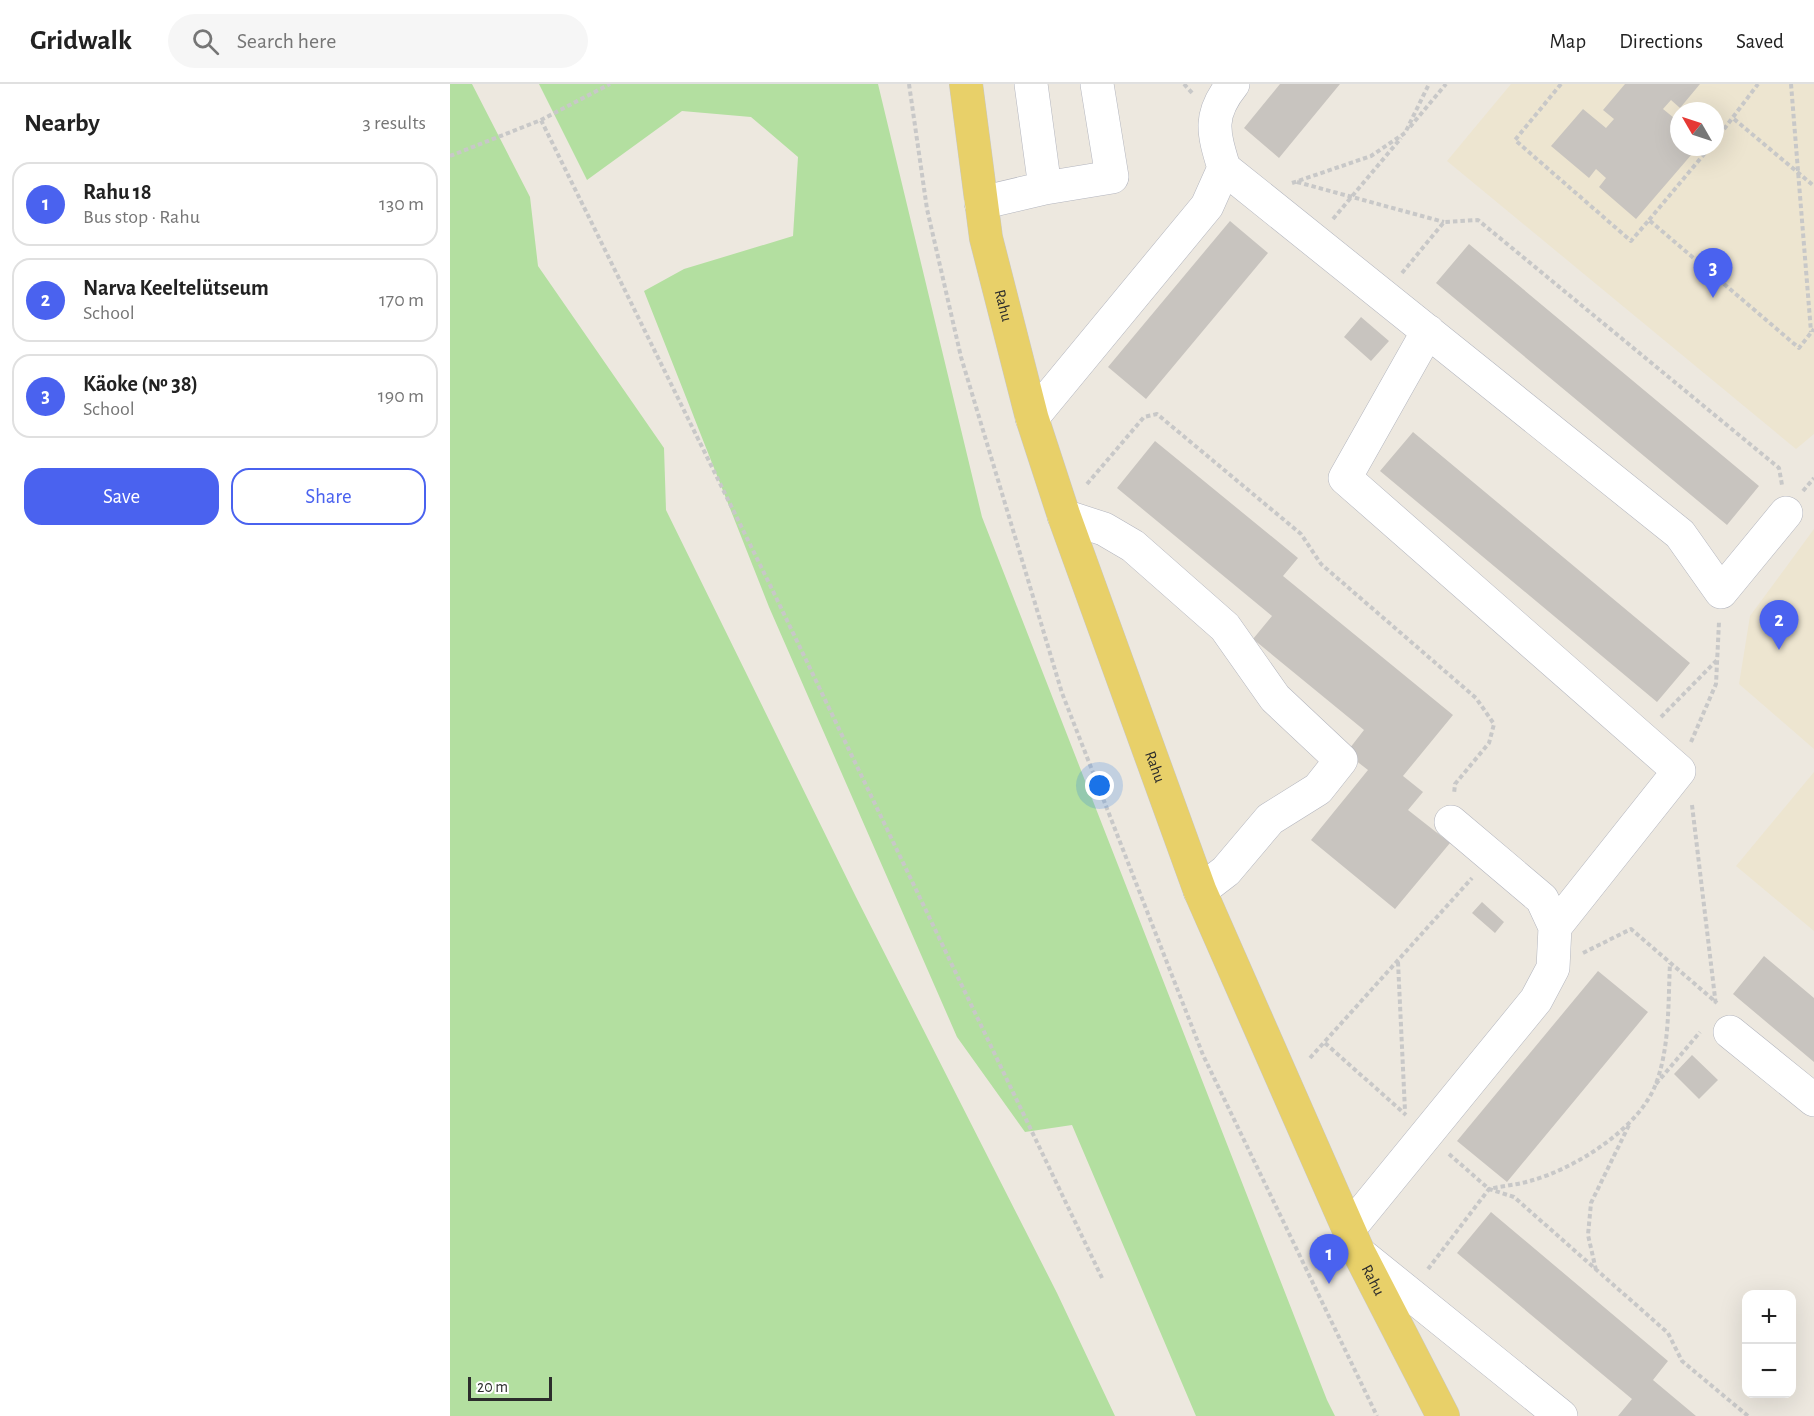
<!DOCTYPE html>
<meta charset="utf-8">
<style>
body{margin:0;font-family:"Alegreya Sans",sans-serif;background:#f6f6f6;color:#222}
.controls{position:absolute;right:18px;bottom:18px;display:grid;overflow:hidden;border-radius:12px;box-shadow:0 6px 24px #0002}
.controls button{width:54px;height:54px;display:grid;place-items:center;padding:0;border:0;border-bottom:2px solid #e0e0e0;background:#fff;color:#222;font:30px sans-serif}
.compass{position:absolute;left:1220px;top:18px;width:54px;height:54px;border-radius:50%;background:#fff;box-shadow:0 6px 24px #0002;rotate:309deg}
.scale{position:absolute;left:18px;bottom:15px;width:84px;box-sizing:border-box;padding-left:6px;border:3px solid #2c2c2c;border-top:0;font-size:16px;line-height:21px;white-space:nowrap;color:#2c2c2c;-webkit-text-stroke:4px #fff;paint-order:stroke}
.you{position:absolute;left:650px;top:702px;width:21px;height:21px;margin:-15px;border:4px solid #fff;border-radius:50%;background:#1a73e8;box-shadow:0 0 0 9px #1a73e833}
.badge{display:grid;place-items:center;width:39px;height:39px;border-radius:50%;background:#4a62ef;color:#fff;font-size:20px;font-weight:700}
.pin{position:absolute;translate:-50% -50px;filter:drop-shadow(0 2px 3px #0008)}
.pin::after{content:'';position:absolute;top:32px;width:21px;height:18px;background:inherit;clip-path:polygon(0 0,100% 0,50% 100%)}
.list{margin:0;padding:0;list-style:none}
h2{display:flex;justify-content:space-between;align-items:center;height:78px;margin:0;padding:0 24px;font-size:26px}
h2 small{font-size:20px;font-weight:400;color:#767676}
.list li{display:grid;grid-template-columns:39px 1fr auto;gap:18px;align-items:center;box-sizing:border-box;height:84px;margin:0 12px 12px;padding:0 12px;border:2px solid #e0e0e0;border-radius:18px}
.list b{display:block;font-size:22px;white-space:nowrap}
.list p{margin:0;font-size:20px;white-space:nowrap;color:#767676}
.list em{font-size:20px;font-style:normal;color:#767676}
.actions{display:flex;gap:12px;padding:18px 24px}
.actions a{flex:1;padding:14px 0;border:2px solid #4a62ef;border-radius:18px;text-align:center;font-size:21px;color:#4a62ef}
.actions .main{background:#4a62ef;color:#fff}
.icon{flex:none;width:33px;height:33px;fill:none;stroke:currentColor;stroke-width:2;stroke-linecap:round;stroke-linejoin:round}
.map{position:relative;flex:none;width:1364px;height:1332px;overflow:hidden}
header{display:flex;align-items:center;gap:36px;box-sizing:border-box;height:84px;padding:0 30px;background:#fff;border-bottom:2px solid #e0e0e0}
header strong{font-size:28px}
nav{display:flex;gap:33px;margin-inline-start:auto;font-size:21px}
.search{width:420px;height:54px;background:#f6f6f6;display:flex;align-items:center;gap:15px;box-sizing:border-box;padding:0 21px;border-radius:33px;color:#767676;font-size:22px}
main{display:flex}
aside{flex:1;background:#fff}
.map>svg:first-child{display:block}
.education{fill:#ede5d0;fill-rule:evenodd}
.green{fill:#b3dfa0}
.building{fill:#c8c4bf}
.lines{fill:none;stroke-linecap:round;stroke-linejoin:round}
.minor-casing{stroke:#b3b5be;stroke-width:34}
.major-casing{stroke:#c8c8c8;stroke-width:34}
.path{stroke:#c8c8c8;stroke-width:4;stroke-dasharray:4.5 3;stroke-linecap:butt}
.minor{stroke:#fff;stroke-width:33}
.major{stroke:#e8d069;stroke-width:33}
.labels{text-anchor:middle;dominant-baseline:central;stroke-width:5;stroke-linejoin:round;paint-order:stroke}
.street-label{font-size:16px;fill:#2c2c2c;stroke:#fff}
</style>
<header>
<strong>Gridwalk</strong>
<div class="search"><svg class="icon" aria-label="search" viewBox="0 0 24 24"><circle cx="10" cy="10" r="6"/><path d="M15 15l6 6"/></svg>Search here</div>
<nav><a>Map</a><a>Directions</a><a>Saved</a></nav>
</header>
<main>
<aside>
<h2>Nearby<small>3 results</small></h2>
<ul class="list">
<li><span class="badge">1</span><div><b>Rahu 18</b><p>Bus stop · Rahu</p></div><em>130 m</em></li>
<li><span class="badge">2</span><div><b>Narva Keeltelütseum</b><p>School</p></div><em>170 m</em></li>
<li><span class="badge">3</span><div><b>Käoke (№ 38)</b><p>School</p></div><em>190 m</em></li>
</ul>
<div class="actions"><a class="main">Save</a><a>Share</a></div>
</aside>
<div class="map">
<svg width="1364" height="1332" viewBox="0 0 1364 1332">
<rect width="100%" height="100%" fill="#ede8df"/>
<path class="education" d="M1061,0h303v350l-18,15 -349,-288zM1229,27h36v36h-36z
M1364,445v220l-75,-65 11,-68z
M1364,688v159l-78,-65z"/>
<path class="green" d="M0,0h22l58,113 8,69 126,182 2,62 190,387 201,396 58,123h-665z
M89,0h339l104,433 345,883 8,16h-139l-124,-291 -47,7 -68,-95 -188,-430 -125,-316 40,-22 109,-33 5,-79 -47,-40 -69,-6 -95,69z"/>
<path class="building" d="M830,0h60l-61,74 -35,-30z
M1175,0h75l-20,24 -9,-8 -8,9 16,13v25h19l-62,72 -37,-32 7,-9 -10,-9 -7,9 -38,-32 32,-37 23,19 8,-9 -11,-9z
M780,137l38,32 -122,146 -38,-32z
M1019,160l290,242 -32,39 -291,-242z
M911,233l28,24 -18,20 -27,-24z
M963,348l277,231 -33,39 -277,-231z
M705,357l143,117 -15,18 170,139 -50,61 20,16 -15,18 42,33 -55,66 -84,-69 57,-70 -22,-17 18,-23 -111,-91 19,-23 -155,-128z
M1032,818l22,20 -9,11 -23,-20z
M1314,872l50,42v64l-81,-68z
M1148,887l50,41 -141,170 -50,-41z
M1242,971l26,25 -19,19 -25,-25z
M1041,1128l177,149 -15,19 43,36h-78l14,-17 -175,-146z"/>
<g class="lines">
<g class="minor-casing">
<path id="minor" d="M581,0l14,104
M774,84l456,366 41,58 65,-79
M531,119l64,-15 67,-11 -15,-93
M978,247l-83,147 334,293 -124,156
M582,334l175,-212 17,-38c-11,-36 -16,-53 9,-84
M614,432l40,13 29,17 92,81 50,71 66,62 -23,29 -48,30 -44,52 -26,20
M1280,948l84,68
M899,1145l187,-229 17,-32 2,-41 -13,-28 -91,-77
M909,1169l202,163"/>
</g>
<g class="major-casing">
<g id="major">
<path id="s1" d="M516,0l20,154 46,180 32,98 136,375 159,362 84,163"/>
</g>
</g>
<path class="path" d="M459,0l18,125 34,148 101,336 141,362 174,361
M734,0l9,10
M1111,0l-46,56 116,101 18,-21 150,128 15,-19
M1341,0l20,248
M1284,35l80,67
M91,36l231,469 330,689
M960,43l36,-43
M1265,57l43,-57
M0,72l91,-36 69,-36
M847,98l147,40
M842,99l79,-27 34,-23 24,-49
M883,135l68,-81
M1199,136l61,-73
M952,189l42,-51 34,-2 301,248 3,17
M637,400l57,-67 13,-3 144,120 20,30 155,134 18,26 -5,19 -34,41 -1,10
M1353,407l11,-13
M1211,633l56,-57
M1241,658l25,-58 3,-62
M1242,721l24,201
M1133,869l48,-24 86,74
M948,878l7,149
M875,959l81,72
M860,974l162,-180
M1206,1000l44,-52
M999,1070l40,35 25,8 154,136 14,28 66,55
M978,1185l61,-80c13,-3 27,-4 41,-8 44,-12 107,-51 125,-95 15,-37 13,-83 15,-123
M1146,1186l-8,-35 3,-32 38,-78"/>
<use href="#minor" class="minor"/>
<use href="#major" class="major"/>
</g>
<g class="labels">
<g class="street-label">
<text stroke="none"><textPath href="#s1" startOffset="225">Rahu</textPath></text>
<text stroke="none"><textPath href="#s1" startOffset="711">Rahu</textPath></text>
<text stroke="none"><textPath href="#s1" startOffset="1269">Rahu</textPath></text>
</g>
</g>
</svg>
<div class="controls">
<button>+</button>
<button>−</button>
</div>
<svg class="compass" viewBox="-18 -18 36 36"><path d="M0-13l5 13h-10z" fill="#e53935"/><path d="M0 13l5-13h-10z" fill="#767676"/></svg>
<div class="scale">20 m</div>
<div class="you"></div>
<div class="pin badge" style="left:879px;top:1200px">1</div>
<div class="pin badge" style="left:1329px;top:566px">2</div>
<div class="pin badge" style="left:1263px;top:214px">3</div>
</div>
</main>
